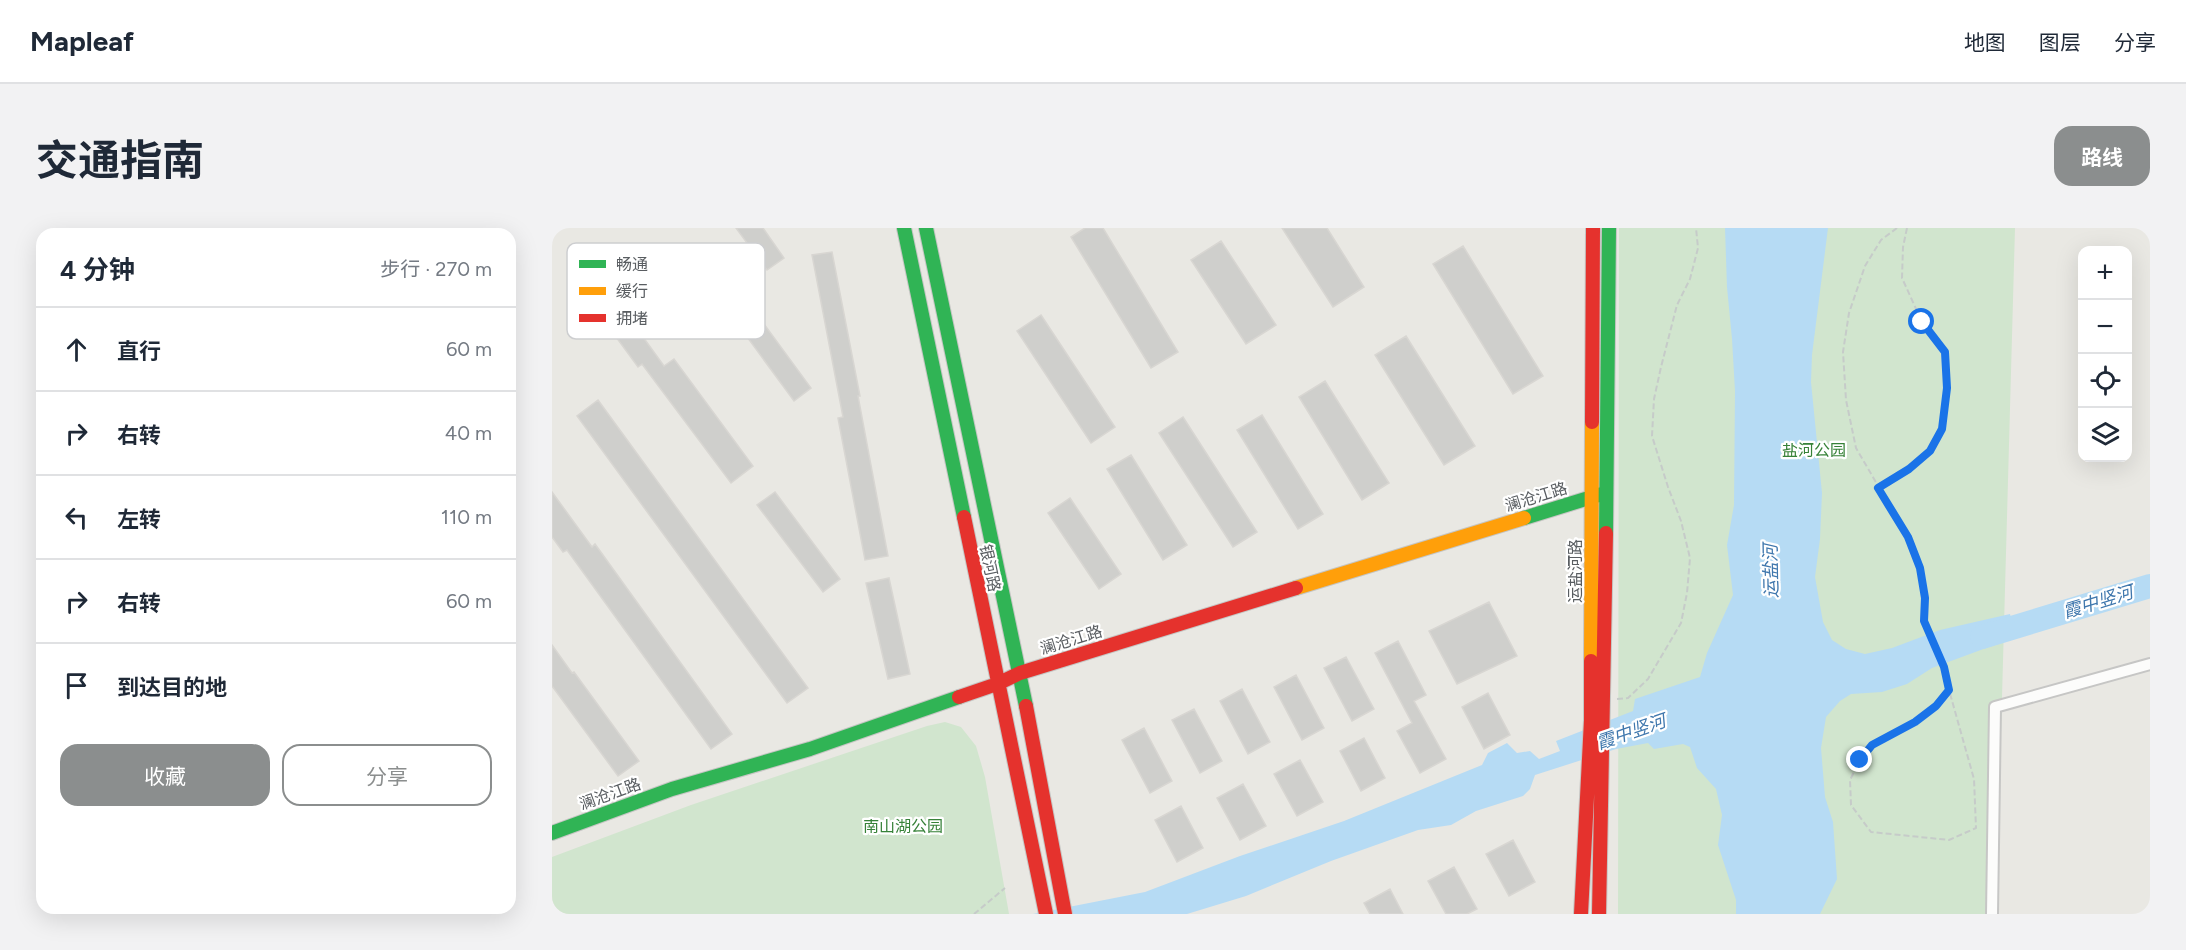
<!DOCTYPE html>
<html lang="zh">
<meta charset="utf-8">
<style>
body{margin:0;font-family:Figtree,"Noto Sans SC",sans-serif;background:#f2f2f3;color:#1f2937}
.controls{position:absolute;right:18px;top:18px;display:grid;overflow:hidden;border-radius:12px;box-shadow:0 6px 24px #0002}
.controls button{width:54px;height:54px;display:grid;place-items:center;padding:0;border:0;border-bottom:2px solid #e0e1e3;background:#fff;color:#1f2937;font:30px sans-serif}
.stop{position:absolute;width:18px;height:18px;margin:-14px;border:4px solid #1a73e8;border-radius:50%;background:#fff}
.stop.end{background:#1a73e8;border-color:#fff;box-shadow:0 2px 6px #0008}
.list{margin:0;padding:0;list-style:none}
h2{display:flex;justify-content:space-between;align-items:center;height:78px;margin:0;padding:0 24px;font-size:26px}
h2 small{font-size:20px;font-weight:400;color:#747a83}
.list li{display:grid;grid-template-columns:39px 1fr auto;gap:18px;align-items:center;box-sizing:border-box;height:84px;padding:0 24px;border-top:2px solid #e0e1e3}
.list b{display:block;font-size:22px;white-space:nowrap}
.list em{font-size:20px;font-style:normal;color:#747a83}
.actions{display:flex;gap:12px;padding:18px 24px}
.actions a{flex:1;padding:14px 0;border:2px solid #8b8e8e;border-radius:18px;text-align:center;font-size:21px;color:#8b8e8e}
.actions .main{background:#8b8e8e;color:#fff}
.icon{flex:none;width:33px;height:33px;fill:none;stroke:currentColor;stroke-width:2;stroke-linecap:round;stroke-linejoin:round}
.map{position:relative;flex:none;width:1598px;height:686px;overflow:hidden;border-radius:18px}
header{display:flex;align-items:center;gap:36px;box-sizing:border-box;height:84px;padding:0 30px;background:#fff;border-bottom:2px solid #e0e1e3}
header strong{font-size:28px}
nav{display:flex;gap:33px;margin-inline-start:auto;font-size:21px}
.intro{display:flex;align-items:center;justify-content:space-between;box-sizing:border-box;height:144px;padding:0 36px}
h1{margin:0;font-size:42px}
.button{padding:15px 27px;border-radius:18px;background:#8b8e8e;color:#fff;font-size:21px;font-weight:700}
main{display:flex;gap:36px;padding:0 36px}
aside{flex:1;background:#fff;border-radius:18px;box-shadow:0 6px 24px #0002}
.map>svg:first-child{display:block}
.green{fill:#d1e5ce}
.water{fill:#b6dbf4}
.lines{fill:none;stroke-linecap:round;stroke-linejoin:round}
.river{stroke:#b6dbf4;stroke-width:24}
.building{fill:#cfcfcc;stroke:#d8d6d2;stroke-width:1.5}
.street-casing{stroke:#c6c6c5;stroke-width:14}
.fast-casing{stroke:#c5c5c3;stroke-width:16}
.slow-casing{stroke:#c5c5c3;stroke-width:16}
.jam-casing{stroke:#c5c5c3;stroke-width:16}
.path{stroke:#c6cbc9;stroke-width:2;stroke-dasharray:6 3;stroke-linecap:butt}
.street{stroke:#fcfcfb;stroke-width:10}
.fast{stroke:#30b455;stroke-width:14}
.slow{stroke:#ff9f0a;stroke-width:14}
.jam{stroke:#e5322d;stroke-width:14}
.route{stroke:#1a73e8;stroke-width:8}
.labels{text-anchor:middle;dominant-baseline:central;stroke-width:4.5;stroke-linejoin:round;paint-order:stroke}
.park-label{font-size:16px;fill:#378239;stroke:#fff}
.street-label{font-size:16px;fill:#595d61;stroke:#fff}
.water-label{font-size:18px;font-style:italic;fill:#3f77ad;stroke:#fff}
.key{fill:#fff;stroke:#cdced0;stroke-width:1.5}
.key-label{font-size:16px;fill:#595d61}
</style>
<header>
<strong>Mapleaf</strong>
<nav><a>地图</a><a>图层</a><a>分享</a></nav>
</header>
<div class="intro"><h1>交通指南</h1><a class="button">路线</a></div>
<main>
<aside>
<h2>4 分钟<small>步行 · 270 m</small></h2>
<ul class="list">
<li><svg class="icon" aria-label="ahead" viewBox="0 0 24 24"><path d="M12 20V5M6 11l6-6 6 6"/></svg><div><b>直行</b></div><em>60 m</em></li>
<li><svg class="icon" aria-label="right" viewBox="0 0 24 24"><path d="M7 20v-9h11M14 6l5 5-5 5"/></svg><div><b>右转</b></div><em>40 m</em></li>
<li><svg class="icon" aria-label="left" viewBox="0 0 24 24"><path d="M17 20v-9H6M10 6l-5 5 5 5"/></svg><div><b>左转</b></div><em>110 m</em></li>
<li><svg class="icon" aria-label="right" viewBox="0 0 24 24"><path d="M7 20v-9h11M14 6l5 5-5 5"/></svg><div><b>右转</b></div><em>60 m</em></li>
<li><svg class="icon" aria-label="arrive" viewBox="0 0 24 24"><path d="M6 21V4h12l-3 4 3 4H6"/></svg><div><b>到达目的地</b></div></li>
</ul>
<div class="actions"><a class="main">收藏</a><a>分享</a></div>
</aside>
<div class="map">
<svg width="1598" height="686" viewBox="0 0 1598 686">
<rect width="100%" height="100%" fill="#e9e8e3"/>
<path class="green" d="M1067,0h396l-19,686h-378z
M393,494l16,5 15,19 9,31 24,137h-457v-57l139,-52 236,-79z"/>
<path class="water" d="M1173,0h103l-16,127 -1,27 11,111 -2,46 -5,38 8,45 9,18 14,9 19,5 27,-6 48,-18 70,-16 6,23 -84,31 -25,16 -25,8 -31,2 -11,7 -14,16 -5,31 4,49 8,25 4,57 -17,35h-84v-14l-18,-55 4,-30 -6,-26 -19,-21 -7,-21 -7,-3 -29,5 -6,-6 -32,6 -81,26 -5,14 -7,7 -47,15 -25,14 -33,5 -87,31 -85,35 -59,18h-154l112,-22 95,-36 104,-35 138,-56 6,-12 19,-10 10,10 13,-2 9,8 21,-8 -4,-10 77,-30 2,-12 65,-22 7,-24 26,-58 -6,-50 7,-40 1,-114 -3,-52 -5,-52z"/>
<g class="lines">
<path class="river" d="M1430,409l168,-51"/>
</g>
<path class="building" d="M184,0h27l21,30 -17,12z
M533,0h18l75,124 -27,16 -80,-131z
M730,0h45l37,59 -31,20z
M669,13l55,84 -30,19 -55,-84z
M911,18l80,130 -30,18 -80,-130z
M280,24l28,144h-2l30,160 -23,4 -27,-142 5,-1 -31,-162z
M49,51l63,87 10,-7 79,107 -22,17 -89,-119 -4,3 -55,-75z
M204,85l55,75 -17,13 -55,-75z
M489,87l74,112 -24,16 -74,-112z
M854,108l69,110 -31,19 -69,-110z
M773,153l64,102 -27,17 -63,-103z
M46,172l210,288 -21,15 -210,-287z
M710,187l61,99 -25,15 -61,-99z
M631,189l74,115 -24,15 -74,-114z
M579,227l56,90 -24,15 -56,-91z
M0,264l40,55 3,-3 137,190 -21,15 -144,-199 -4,2 -11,-15z
M223,264l65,87 -17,13 -66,-87z
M518,270l51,76 -22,15 -51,-76z
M337,350l21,96 -22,5 -22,-96z
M937,374l28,54 -60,28 -28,-53z
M846,413l28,54 -12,6 32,58 -26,14 -23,-42 15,-8 -37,-70z
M0,417l20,28 2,-1 65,89 -21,15 -66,-90z
M794,429l28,52 -22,12 -28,-53z
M744,447l28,53 -22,12 -28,-53z
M690,461l28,53 -22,12 -28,-53z
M936,465l22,42 -26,14 -22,-42z
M642,481l28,52 -22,12 -28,-53z
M592,500l28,53 -22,12 -28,-53z
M812,510l21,40 -24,13 -21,-40z
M748,532l23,42 -26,14 -23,-42z
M691,556l23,42 -26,14 -23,-42z
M629,578l22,42 -26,14 -22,-42z
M961,612l22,42 -26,14 -23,-42z
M902,639l23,42 -10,5h-21l-18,-33z
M838,661l13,25h-33l-6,-11z"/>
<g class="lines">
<g class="street-casing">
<path id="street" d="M1440,686l3,-207 155,-43"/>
</g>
<g class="fast-casing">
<path id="fast" d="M352,0l60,289
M374,0l100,478
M972,290l81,-25
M1054,305l3,-305
M0,605l120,-44 138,-40 149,-52"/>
</g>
<g class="slow-casing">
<path id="slow" d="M744,360l228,-70
M1039,433l1,-239"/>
</g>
<g class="jam-casing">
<path id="jam" d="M1040,194l1,-194
M412,289l82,397
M407,469l38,-13 23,-11 276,-85
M474,478l39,208
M1029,686l10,-194v-59
M1047,686l7,-381"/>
</g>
<path class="path" d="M1345,0l-16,12 -16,26 -16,47 -6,39 3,48 10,48 52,89 12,31 5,30 -1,23 20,46 5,23 -13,17 -21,15 -43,23 -12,15 -10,20 1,25 20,27 78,8 27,-12 -2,-49 -25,-89
M1326,260l31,-19 21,-18 12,-22 5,-41 -2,-36 -23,-30 -20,-44 1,-31 4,-19
M1065,471l11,-1 20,-19 33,-56 6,-30 3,-35 -9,-37 -13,-34 -16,-51 2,-37 7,-32 16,-62 13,-26 8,-31 -2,-20
M422,686l31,-26"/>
<use href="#street" class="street"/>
<use href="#fast" class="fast"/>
<use href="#slow" class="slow"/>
<use href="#jam" class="jam"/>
</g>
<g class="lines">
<path class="route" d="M1308,532l12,-15 43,-23 21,-16 13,-16 -5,-23 -20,-46 1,-23 -5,-30 -12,-31 -30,-49 31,-19 21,-18 12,-22 5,-41 -2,-36 -23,-30"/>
</g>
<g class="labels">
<g class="park-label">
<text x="1262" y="222">盐河公园</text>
<text x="351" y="598">南山湖公园</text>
</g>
<g class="street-label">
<text transform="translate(984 269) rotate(-17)">澜沧江路</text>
<text transform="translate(438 340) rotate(78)">银河路</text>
<text transform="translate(1023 343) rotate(-90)">运盐河路</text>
<text transform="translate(519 412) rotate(-17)">澜沧江路</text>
<text transform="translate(58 566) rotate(-20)">澜沧江路</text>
</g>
<g class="water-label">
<text transform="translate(1219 343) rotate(-91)">运盐河</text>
<text transform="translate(1546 374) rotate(-17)">霞中竖河</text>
<text transform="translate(1079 504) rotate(-19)">霞中竖河</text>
</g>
</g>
<rect x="15" y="15" width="198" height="96" rx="9" class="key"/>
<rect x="27" y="32" width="27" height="8" fill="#30b455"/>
<rect x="27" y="59" width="27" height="8" fill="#ff9f0a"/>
<rect x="27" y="86" width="27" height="8" fill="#e5322d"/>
<g class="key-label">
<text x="64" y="42">畅通</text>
<text x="64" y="69">缓行</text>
<text x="64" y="96">拥堵</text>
</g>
</svg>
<div class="controls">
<button>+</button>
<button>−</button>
<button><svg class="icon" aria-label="locate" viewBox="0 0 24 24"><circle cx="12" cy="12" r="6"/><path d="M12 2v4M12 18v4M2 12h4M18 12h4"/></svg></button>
<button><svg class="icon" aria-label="layers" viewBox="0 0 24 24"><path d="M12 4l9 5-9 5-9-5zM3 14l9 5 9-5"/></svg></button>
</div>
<div class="stop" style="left:1370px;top:94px"></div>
<div class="stop end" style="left:1308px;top:532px"></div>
</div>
</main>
